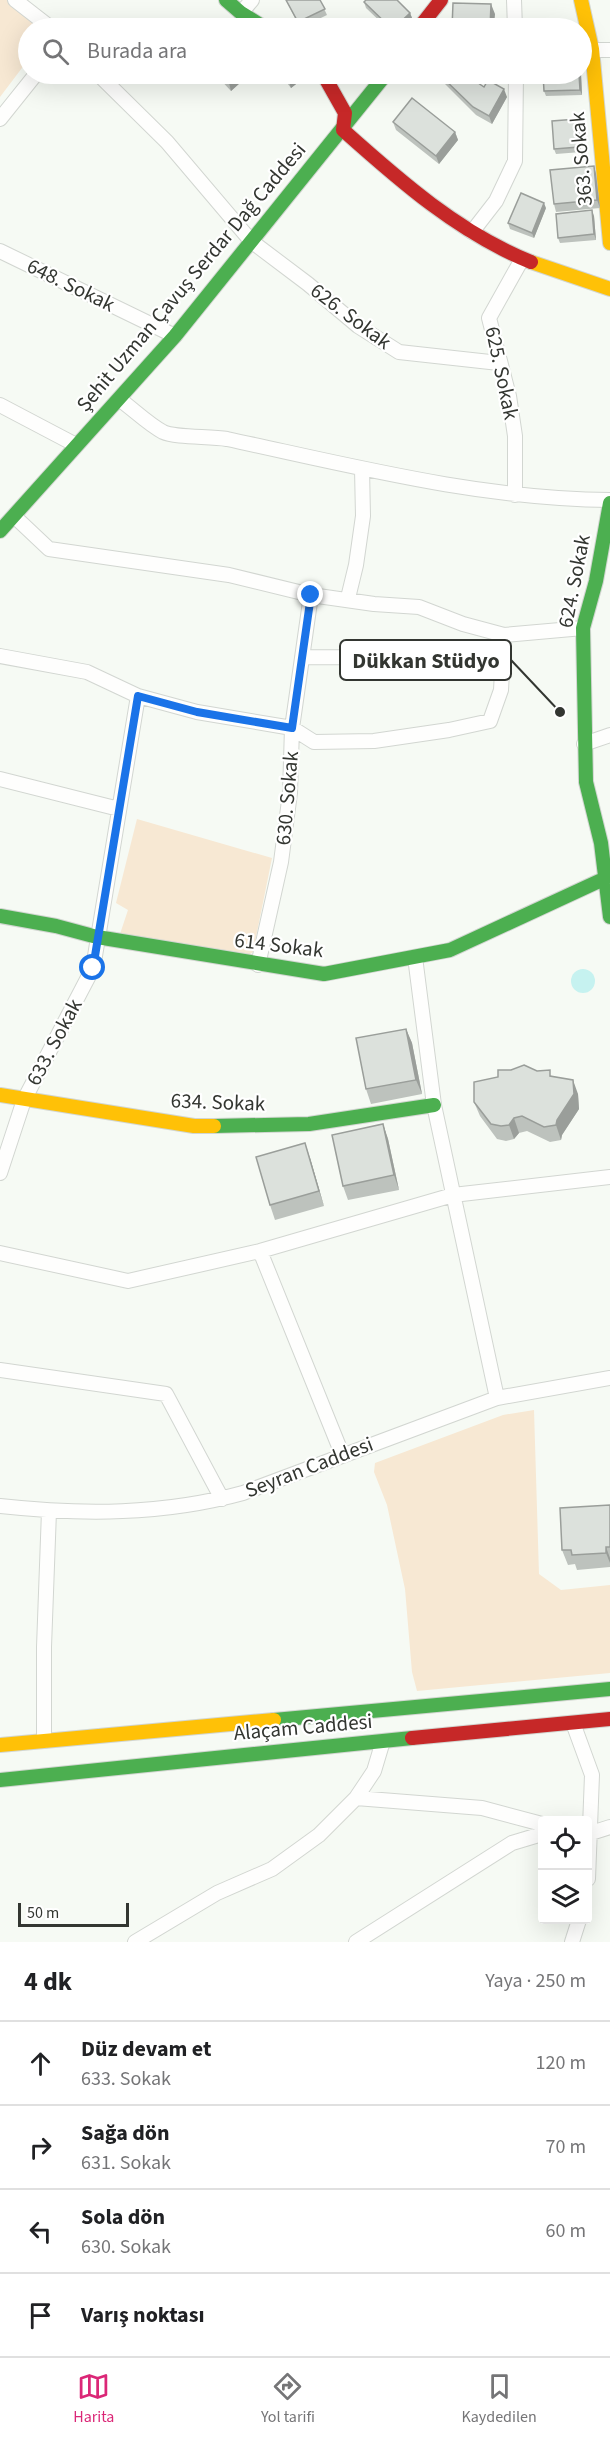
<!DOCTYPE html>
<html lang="tr">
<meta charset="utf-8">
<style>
body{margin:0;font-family:"Source Sans 3",sans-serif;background:#f6f6f6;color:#202124}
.controls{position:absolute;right:18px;bottom:18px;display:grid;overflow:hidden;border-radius:6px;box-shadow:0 6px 24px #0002}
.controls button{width:54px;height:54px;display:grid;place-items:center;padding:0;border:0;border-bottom:2px solid #e0e0e0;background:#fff;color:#202124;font:30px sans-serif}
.scale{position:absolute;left:18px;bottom:15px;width:111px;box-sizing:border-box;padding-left:6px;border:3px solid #333631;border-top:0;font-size:16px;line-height:21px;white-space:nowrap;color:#333631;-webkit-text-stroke:4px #fff;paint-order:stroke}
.stop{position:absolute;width:18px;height:18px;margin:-14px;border:4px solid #1a73e8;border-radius:50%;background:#fff}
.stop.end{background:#1a73e8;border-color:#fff;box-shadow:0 2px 6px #0008}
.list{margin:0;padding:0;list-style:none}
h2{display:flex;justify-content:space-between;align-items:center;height:78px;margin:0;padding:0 24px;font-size:26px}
h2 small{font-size:20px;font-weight:400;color:#757577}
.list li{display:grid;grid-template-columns:39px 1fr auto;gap:18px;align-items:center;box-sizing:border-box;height:84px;padding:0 24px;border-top:2px solid #e0e0e0}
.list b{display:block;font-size:22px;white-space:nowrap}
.list p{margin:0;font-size:20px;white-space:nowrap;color:#757577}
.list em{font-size:20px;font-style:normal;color:#757577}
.icon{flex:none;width:33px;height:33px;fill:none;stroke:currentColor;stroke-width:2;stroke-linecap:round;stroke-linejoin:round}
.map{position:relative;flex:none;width:610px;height:1942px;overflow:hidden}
.search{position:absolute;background:#fff;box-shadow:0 6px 24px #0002;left:18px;right:18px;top:18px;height:66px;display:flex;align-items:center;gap:15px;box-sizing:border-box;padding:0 21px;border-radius:33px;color:#757577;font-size:22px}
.sheet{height:414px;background:#fff}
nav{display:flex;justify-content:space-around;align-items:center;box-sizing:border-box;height:84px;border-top:2px solid #e0e0e0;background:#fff;font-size:16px;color:#757577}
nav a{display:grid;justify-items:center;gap:3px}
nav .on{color:#db2777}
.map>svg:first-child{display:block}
.green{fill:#f7e8d3}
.water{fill:#c6f2f0}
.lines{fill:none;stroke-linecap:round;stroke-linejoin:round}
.street-casing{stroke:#d2d6d1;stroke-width:16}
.fast-casing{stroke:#d2d6d1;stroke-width:16}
.slow-casing{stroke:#d2d6d1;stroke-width:16}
.jam-casing{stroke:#d2d6d1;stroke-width:16}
.street{stroke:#fefefd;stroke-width:14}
.fast{stroke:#4caf50;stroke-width:14}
.slow{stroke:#ffc107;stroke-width:14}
.jam{stroke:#c62828;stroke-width:14}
.wall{fill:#bdc2bd}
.shaded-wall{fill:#9a9e9a}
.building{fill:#dce1dc;stroke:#9a9e9a;stroke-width:1.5}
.route{stroke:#1a73e8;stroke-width:8}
.labels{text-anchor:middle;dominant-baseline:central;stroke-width:4.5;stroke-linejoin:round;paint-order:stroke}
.street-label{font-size:21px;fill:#333631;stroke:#fff}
.leader{fill:none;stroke:#333631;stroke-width:2}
.callout-dot{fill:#333631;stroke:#fff;stroke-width:2}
.callout{fill:#fff;stroke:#333631;stroke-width:2}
.callout-label{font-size:22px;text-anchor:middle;font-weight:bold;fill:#333631}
</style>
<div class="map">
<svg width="610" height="1942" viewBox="0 0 610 1942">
<rect width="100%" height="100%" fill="#f6faf4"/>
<path class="green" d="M0,0h7l38,28h-17v32l-28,37z
M137,819l135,39 -19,94 -6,4 -127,-22 8,-24 -12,-7z
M534,1410l5,164 22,16 49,-5v88l-193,18 -5,-19 -7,-83 -18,-84 -13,-33 1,-9 128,-48z"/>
<path class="water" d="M571 981a12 12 0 1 1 24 0a12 12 0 1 1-24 0Z"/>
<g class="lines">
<g class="street-casing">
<path id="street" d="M15,0l36,28
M514,0l1,28
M241,13l11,-13
M582,50h28
M98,74l69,68 84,99 57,43 50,42 41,26 100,11
M0,119l36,-45
M472,232l24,-31 19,-40 1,-87
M0,251l175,85
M119,399c14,10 29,25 44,33 13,6 47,4 64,7 126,27 253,60 383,61
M0,405l76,40
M515,495v-59l-6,-40 -20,-78 33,-59
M14,516l35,33 180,26 82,20 63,9 45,3 44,17 41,11
M348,598l8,-33 7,-49 -1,-47
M0,656l87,16 51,24 59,16 95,16 22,14 60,-1 75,-11 41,-9 11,-31 3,-55 79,-7
M302,657l163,1 37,-2
M584,744l26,-9
M0,779l119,30
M415,957l19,148 63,293
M258,965l23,-103 9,-69 2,-65 19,-133
M0,1173l24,-73 69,-132 45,-272
M260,1251l82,203
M0,1253l128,28 132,-30 193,-56 157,-18
M0,1370l166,24 56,105
M0,1506c82,9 163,9 243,-13l254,-95 113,-20
M573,1723l19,52 -4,104
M44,1741v-94l5,-136
M356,1798l126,10 60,16
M588,1834l22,-7
M135,1942l82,-49 55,-24 47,-34 37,-37 18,-27 9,-30
M356,1942l156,-99 30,-9
M572,1942l7,-22"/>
</g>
<g class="fast-casing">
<path id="fast" d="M226,0l15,13 24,15
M610,503l-14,78 -13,47 3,154 15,61 9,74
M0,531l175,-195 211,-262
M0,916l56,10 41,11 227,37 126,-24 160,-74
M214,1126l95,-2 125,-19
M274,1720l336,-31
M0,1780l412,-42"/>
</g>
<g class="slow-casing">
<path id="slow" d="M581,0l11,49 18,194
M531,262l79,27
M0,1095l194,31h20
M0,1745l274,-25"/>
</g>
<g class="jam-casing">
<path id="jam" d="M419,28l22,-28
M323,74l22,39 -2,17c57,51 116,103 188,132
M412,1738l198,-19"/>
</g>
<use href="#street" class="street"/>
<use href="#fast" class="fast"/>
<use href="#slow" class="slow"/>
<use href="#jam" class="jam"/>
</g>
<path class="wall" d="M286,0h34l7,15 -27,13z
M364,2l46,11 2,5 -11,10h-14l-21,-20z
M215,74h35l-19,17z
M280,74h29l-18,14z
M435,74h30l19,13 23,10 -15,27 -16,-9z
M581,74l1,21 -36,1 -2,-5z
M393,122l62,10 3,8 -19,24 -43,-34z
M579,125l2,27 -25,2 -2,-5z
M594,166l2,8 4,34 -44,4 -2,-8z
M546,208l-12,30 -24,-9 -2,-6z
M594,216l2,24 -36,3 -2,-5z
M406,1029l6,14 10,51 -51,10 -5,-15z
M537,1071l15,5 26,18 1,15 -17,26 -1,5 -11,2 -23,-11 -8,2 -5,6 -8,2 -9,-2 -17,-23 -6,-14z
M383,1124l5,15 11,51 -51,10 -5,-14z
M310,1158l14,48 -49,14 -5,-15z
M610,1505v62l-33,3 -2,-6 -7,1 -6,-15z"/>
<path class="shaded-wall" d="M491,4l4,10 -1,14h-4z
M410,13l2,5 -11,10h-7z
M239,74h11l-19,17 -2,-8z
M300,74h9l-18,14 -2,-6z
M579,74h2l1,21 -2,-5z
M504,89l3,8 -15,27 -3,-8z
M577,119l2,6 2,27 -2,-5z
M455,132l3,8 -19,24 -3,-8z
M594,166l2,8 4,34 -3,-8z
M544,203l2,5 -12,30 -2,-5z
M592,210l2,6 2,24 -2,-6z
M406,1029l6,14 10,51 -6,-14z
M573,1080l5,14 1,15 -17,26 -1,5 -5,-15 1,-5z
M514,1118l5,15 -5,6 -5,-14z
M383,1124l5,15 11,51 -5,-15z
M305,1143l5,15 14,48 -5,-15z
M606,1547l4,11v5l-4,-10z"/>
<path class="building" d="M286,0h34l5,9 -27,13z
M366,0h31l13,13 -16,15h-3l-27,-26z
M453,3l38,1 -1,24h-38z
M219,74h20l-10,9z
M282,74h18l-11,8z
M439,74h26l19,13 4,-7 16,9 -15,27 -16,-9z
M543,74h36l1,16 -36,1z
M412,98l43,34 -19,24 -43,-34z
M577,119l2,28 -25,2 -2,-28z
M594,166l3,34 -43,4 -4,-34z
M521,193l23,10 -12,30 -24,-10z
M592,210l2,24 -36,4 -2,-24z
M406,1029l10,51 -50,9 -10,-51z
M524,1065l13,6 13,-1v6l23,4 1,14 -17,26 -1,5 -12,2 -22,-11 -8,2 -5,7 -8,1 -10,-2 -17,-22v-20l24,-5v-7h13z
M383,1124l11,51 -51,11 -11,-51z
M305,1143l14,48 -49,14 -14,-48z
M610,1505v42h-4v6l-34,2 -1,-5h-9l-2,-42z"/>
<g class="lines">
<path class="route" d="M93,968l45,-272 59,16 95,16 19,-133"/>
</g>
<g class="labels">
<g class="street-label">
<text transform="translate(581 159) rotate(-95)">363. Sokak</text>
<text transform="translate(191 277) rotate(-50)">Şehit Uzman Çavuş Serdar Dağ Caddesi</text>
<text transform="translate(71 285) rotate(26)">648. Sokak</text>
<text transform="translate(351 316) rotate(37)">626. Sokak</text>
<text transform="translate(502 373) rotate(78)">625. Sokak</text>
<text transform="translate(574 581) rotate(-79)">624. Sokak</text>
<text transform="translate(287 798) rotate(-85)">630. Sokak</text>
<text transform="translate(279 945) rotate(7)">614 Sokak</text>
<text transform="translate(54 1042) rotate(-62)">633. Sokak</text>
<text transform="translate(218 1102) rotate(2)">634. Sokak</text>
<text transform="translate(309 1467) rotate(-21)">Seyran Caddesi</text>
<text transform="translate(303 1727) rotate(-5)">Alaçam Caddesi</text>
</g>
</g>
<path class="leader" d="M560 712L511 660"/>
<circle class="callout-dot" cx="560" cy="712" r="6"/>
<rect class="callout" x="340" y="640" width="171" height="40" rx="6"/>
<g class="callout-label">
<text x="426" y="668">Dükkan Stüdyo</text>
</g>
</svg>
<div class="controls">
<button><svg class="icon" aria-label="locate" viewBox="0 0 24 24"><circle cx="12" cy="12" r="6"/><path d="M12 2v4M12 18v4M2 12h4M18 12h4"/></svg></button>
<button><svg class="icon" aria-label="layers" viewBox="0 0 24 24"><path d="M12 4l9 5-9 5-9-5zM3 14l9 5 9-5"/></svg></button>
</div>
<div class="scale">50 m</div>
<div class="stop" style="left:93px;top:968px"></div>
<div class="stop end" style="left:311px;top:595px"></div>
<div class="search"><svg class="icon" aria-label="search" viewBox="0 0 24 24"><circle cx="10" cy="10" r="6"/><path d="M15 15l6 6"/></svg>Burada ara</div>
</div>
<section class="sheet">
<h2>4 dk<small>Yaya · 250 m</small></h2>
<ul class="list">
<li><svg class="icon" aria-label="ahead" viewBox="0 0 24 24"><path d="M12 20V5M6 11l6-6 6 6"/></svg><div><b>Düz devam et</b><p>633. Sokak</p></div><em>120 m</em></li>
<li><svg class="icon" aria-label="right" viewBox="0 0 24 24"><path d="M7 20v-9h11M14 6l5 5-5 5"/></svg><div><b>Sağa dön</b><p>631. Sokak</p></div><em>70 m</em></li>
<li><svg class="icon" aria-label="left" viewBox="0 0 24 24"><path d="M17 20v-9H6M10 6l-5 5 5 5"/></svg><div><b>Sola dön</b><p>630. Sokak</p></div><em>60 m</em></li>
<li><svg class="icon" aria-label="arrive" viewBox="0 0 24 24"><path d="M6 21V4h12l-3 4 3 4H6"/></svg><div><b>Varış noktası</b></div></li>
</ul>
</section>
<nav>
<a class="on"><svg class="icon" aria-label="map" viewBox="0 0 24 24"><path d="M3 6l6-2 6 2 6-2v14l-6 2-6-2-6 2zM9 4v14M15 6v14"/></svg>Harita</a>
<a><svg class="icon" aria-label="directions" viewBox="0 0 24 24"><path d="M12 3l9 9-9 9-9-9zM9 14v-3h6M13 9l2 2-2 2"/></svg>Yol tarifi</a>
<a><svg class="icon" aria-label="saved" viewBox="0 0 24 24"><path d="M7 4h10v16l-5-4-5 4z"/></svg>Kaydedilen</a>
</nav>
